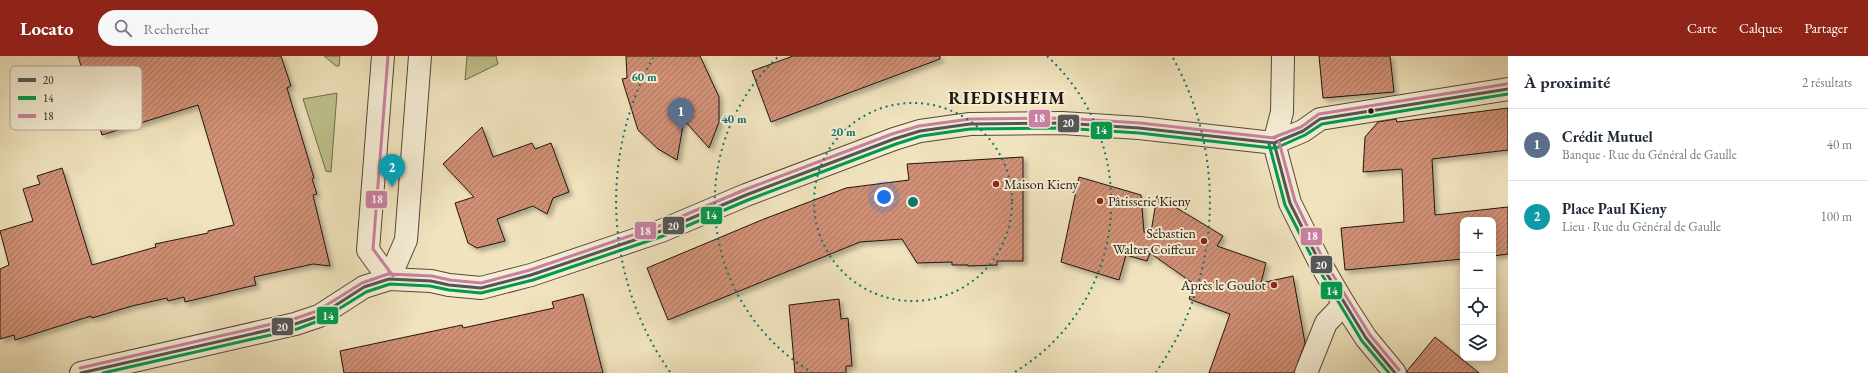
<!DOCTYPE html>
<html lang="fr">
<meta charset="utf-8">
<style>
body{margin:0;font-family:"EB Garamond",serif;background:#f6f6f7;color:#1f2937}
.controls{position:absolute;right:12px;bottom:12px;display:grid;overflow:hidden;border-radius:8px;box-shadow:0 2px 10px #0003}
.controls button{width:36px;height:36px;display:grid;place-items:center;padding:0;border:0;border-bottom:1px solid #e0e1e3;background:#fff;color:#1f2937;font:20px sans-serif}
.you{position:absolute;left:884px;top:141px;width:14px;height:14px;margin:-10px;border:3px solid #fff;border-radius:50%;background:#1a73e8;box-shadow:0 0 0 6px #1a73e833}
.badge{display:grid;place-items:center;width:26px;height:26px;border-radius:50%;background:#8f2418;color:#fff;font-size:13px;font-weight:700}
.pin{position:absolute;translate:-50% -33px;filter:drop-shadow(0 1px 2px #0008)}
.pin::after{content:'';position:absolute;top:21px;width:14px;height:12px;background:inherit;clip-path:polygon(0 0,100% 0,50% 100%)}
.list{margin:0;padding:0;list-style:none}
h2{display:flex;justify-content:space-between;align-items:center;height:52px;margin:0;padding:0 16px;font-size:17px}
h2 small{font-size:13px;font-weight:400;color:#747a83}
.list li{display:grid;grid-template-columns:26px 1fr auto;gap:12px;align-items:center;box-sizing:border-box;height:72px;padding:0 16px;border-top:1px solid #e0e1e3}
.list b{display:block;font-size:15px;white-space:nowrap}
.list p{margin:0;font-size:13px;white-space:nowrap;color:#747a83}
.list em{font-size:13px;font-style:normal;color:#747a83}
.icon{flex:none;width:22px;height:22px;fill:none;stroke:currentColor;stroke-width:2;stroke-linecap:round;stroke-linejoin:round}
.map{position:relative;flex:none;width:1508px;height:317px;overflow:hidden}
header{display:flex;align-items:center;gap:24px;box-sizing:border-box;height:56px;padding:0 20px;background:#8f2418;color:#fff}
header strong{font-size:19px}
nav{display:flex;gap:22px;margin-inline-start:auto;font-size:14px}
.search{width:280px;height:36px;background:#f6f6f7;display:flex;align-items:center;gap:10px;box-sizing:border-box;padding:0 14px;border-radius:22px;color:#747a83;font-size:15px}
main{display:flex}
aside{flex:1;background:#fff}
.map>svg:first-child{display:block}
.grass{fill:#bec28d;stroke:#6f6c4e}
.building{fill:url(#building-hatch);stroke:#20160f;filter:url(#shadow)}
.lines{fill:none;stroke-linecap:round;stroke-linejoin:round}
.minor-casing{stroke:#54493a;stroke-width:24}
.tertiary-casing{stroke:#54493a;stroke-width:24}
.minor{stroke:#f5edd4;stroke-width:22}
.tertiary{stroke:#f5edd4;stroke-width:22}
.bus-1-casing{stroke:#f5edd4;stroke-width:6}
.bus-2-casing{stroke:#f5edd4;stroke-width:6}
.bus-3-casing{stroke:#f5edd4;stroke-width:6}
.bus-1{stroke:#535658;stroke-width:3}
.bus-2{stroke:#009b4e;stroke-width:3}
.bus-3{stroke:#ca80a0;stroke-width:3}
.ring{fill:none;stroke:#0f766e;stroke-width:2;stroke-dasharray:2 4}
.bus-dot{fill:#20160f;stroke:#f5edd4;stroke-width:1.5}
.poi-dot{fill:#8f2418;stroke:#f5edd4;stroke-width:1.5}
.labels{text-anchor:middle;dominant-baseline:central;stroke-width:4;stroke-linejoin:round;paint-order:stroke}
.poi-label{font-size:14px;fill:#20160f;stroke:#f5edd4;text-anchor:start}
.district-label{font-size:18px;font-weight:bold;letter-spacing:1px;fill:#20160f;stroke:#f5edd4}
.key{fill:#f5edd4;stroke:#b5ac99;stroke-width:1}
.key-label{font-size:11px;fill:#20160f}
.centre{fill:#0f766e;stroke:#f5edd4;stroke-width:2}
.ring-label{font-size:12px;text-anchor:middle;font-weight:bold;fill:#0f766e;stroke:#f5edd4;stroke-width:4;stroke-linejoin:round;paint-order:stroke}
.line-badge{stroke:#f5edd4;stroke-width:1.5}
.badge-label{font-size:11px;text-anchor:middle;font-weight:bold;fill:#fff}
</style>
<header>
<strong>Locato</strong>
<div class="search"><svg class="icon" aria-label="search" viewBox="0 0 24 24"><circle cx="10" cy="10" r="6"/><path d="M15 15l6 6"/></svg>Rechercher</div>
<nav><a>Carte</a><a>Calques</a><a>Partager</a></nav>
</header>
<main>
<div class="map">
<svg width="1508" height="317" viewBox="0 0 1508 317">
<defs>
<pattern id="building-hatch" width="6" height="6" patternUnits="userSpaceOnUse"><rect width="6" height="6" fill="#d19076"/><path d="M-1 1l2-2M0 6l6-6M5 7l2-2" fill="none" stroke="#a9755f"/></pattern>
<filter id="shadow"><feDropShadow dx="3.5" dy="3.5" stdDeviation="2" flood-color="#0004"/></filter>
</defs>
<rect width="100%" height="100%" fill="#f0e3bd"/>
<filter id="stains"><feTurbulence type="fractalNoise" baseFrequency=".005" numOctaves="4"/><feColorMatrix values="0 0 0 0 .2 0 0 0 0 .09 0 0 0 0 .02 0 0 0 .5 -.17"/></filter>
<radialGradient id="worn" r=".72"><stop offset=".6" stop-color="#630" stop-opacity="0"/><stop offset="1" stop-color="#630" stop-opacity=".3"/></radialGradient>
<path class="grass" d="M324,0h16l-1,10h-3z
M467,0h29l2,8 -33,16z
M337,37l-6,79 -5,-1 -23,-72z"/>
<path class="building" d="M78,0h203l10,30 -4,2 27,90 -2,1 5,15 -4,1 17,71 -17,-2 -59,13 2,8 -13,3 -58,14 -1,-5 -16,4 -1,-3 -35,8 -40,12 -1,-2 -76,24 -1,-5 -14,4v-70l9,-4 -9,-34 33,-10 -10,-32 17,-5 -3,-8 25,-8 30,97 64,-18 -1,-3 53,-11v-2l26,-6 -36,-120 -96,30z
M626,0h74l19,41v25l-10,26 -25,-28 -7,40 -19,-11 -20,-19 -16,-51 5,-1z
M793,0h147v3l-169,63 -19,-51z
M1319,0h71l4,36 -71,6z
M1508,52v42l-76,9 3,56 73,-8v47l-15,2v-36h-30v39l-118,11 -4,-42 63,-6 -2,-53 -39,3 2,-35 13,-15 18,-3 1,3z
M482,71l11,30 39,-14 3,6 16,-6 18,49 -16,6 -6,16 -14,-8 -36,13 8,22 -28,7 -9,-5 -13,-40 19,-6 -31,-33z
M1023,101v104h-26v4l-29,1v-1h-16v-3l-35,1 -15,-24 -42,3 -192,78 -21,-52 117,-49 82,-31 63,-8 -2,-16z
M1079,121l62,18 3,37h7l6,-36 66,40 -6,10 49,17 -5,20 32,-7 12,67 -11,30h-85l21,-59 -41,-15 5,-15 -44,-31 -3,8 -21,-6 -7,25 -58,-18z
M583,238l20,79h-259l-4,-22 122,-26 1,3 91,-20 -2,-6z
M839,243l2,20 7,-1 4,48h-6v7h-51l-6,-68z
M1435,281l44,36h-72v-2z"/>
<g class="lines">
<g class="minor-casing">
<path id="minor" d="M383,0l-15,194 21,29 17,-39 14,-184
M1274,87l8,-31 1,-56
M1306,317l20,-50 18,-19"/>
</g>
<g class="tertiary-casing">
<path id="tertiary" d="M1274,87l16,60 29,58 25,43 22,34 29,35
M1274,87l29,-12 17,-12 188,-30
M81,317l214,-49 24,-8 45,-29 25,-8 42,2 18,4 32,3 50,-13 130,-44 85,-36 148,-56 26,-8 50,-7 92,-1 77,5 135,15"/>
</g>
<use href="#minor" class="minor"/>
<use href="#tertiary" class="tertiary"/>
<g class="bus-1-casing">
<path id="bus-1" d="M1274,87l16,60 29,58 47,77 29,35
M1274,87l29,-12 17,-12 188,-30
M81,317l214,-49 24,-8 45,-29 25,-8 42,2 18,4 32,3 50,-13 130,-44 85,-36 148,-56 26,-8 50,-7 92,-1 77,5 135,15"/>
</g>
<g class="bus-2-casing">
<path id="bus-2" d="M1269,88l16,61 30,58 47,78 27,32
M1276,92l29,-13 17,-11 186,-30
M103,317l194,-44 24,-9 45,-28 24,-8 40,2 19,4 32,3 52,-13 130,-44 85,-36 148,-56 25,-8 49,-7 92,-1 77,5 134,15"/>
</g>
<g class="bus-3-casing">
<path id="bus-3" d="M388,0l-15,193 20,27
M1272,82l29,-11 18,-13 188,-30
M1279,86l16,59 28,58 47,76 29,35
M80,312l214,-49 23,-8 45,-28 26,-9 44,2 18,4 31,3 49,-13 129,-44 85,-36 148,-56 27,-8 51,-7 92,-1 78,5 135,15"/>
</g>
<use href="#bus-1" class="bus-1"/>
<use href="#bus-2" class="bus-2"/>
<use href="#bus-3" class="bus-3"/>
</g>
<g class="ring">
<circle cx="913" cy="146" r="99"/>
<path d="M813 317A198 198 0 0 1 779 0M1047 0A198 198 0 0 1 1013 317"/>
<path d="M670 316A297 297 0 0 1 653 2M1173 2A297 297 0 0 1 1156 316"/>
</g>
<circle class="bus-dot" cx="1371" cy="55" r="3.5"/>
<g class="poi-dot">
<circle cx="996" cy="128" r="4"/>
<circle cx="1100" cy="145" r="4"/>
<circle cx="1204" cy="185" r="4"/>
<circle cx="1274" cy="229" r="4"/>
</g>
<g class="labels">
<g class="poi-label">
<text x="1004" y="128">Maison Kieny</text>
<text x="1108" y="145">Pâtisserie Kieny</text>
<text x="1196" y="177" text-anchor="end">Sébastien<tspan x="1196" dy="16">Walter Coiffeur</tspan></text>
<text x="1266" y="229" text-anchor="end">Après le Goulot</text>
</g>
<g class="district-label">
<text x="1007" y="41">RIEDISHEIM</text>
</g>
</g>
<rect x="10" y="10" width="132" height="64" rx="6" class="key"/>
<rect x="18" y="22" width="18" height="4" fill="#535658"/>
<rect x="18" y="40" width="18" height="4" fill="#009b4e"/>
<rect x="18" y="58" width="18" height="4" fill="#ca80a0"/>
<g class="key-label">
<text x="43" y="28">20</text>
<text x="43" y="46">14</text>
<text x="43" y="64">18</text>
</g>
<circle cx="913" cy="146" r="6" class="centre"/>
<g class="ring-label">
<text x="644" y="25">60 m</text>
<text x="734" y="67">40 m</text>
<text x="843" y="80">20 m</text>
</g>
<g class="line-badge">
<rect x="1028" y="53" width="23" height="19" rx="4" fill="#ca80a0"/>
<rect x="1057" y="58" width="23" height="19" rx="4" fill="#535658"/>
<rect x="1090" y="65" width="23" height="19" rx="4" fill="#009b4e"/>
<rect x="365" y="134" width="23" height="19" rx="4" fill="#ca80a0"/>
<rect x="700" y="150" width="23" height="19" rx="4" fill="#009b4e"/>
<rect x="662" y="160" width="23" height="19" rx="4" fill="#535658"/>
<rect x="634" y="165" width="23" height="19" rx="4" fill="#ca80a0"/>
<rect x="1300" y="171" width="23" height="19" rx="4" fill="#ca80a0"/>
<rect x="1310" y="199" width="23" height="19" rx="4" fill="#535658"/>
<rect x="1320" y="225" width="23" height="19" rx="4" fill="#009b4e"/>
<rect x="316" y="250" width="23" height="19" rx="4" fill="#009b4e"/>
<rect x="271" y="261" width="23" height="19" rx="4" fill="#535658"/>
</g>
<g class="badge-label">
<text x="1039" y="66">18</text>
<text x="1068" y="71">20</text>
<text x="1101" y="78">14</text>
<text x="377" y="147">18</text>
<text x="711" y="163">14</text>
<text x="673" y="174">20</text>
<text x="645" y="179">18</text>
<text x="1312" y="184">18</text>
<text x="1321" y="213">20</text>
<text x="1332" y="239">14</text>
<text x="328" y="264">14</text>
<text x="282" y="275">20</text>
</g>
<rect width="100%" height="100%" filter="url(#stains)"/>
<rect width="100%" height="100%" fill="url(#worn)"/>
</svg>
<div class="controls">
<button>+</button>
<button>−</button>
<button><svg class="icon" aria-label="locate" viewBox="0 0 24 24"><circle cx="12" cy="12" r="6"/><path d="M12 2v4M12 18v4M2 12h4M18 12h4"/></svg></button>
<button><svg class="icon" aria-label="layers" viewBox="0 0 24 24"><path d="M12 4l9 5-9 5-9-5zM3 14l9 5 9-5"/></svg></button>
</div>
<div class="you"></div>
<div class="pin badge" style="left:681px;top:75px;background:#5c6f8a">1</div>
<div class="pin badge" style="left:392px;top:131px;background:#0f9aa8">2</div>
</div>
<aside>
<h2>À proximité<small>2 résultats</small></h2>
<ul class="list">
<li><span class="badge" style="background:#5c6f8a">1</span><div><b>Crédit Mutuel</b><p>Banque · Rue du Général de Gaulle</p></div><em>40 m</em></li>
<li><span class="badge" style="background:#0f9aa8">2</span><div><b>Place Paul Kieny</b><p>Lieu · Rue du Général de Gaulle</p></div><em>100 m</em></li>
</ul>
</aside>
</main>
